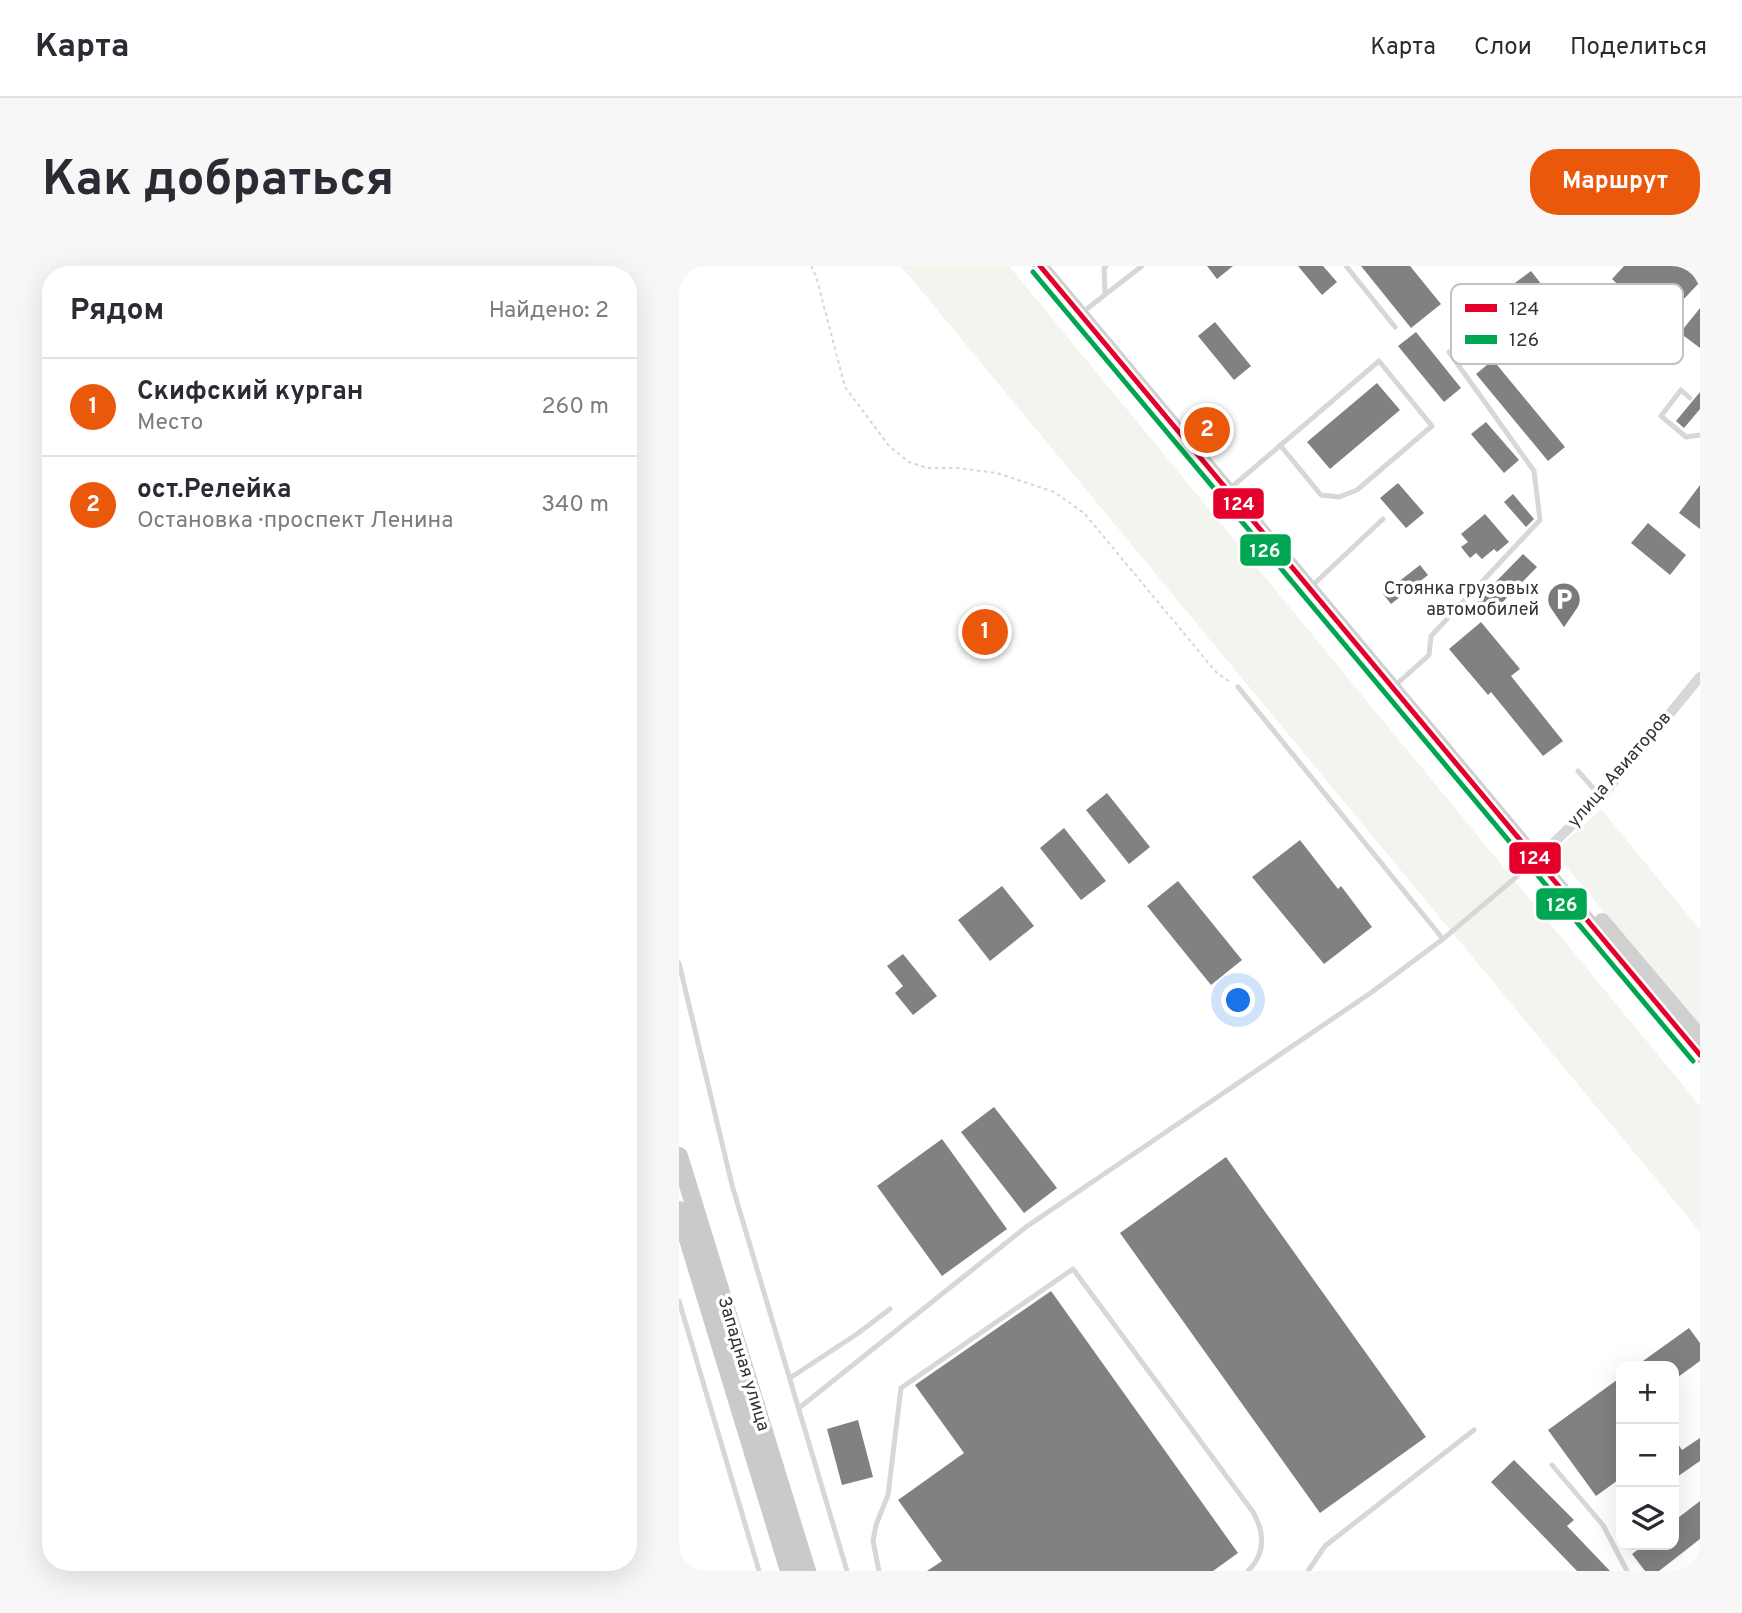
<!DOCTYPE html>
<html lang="ru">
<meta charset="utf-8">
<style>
body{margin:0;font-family:Overpass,sans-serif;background:#f7f7f7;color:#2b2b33}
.controls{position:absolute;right:21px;bottom:21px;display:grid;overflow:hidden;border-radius:14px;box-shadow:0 7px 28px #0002}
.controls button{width:63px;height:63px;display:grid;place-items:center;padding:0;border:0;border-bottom:2px solid #e1e1e2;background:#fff;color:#2b2b33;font:35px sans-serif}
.you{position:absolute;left:560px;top:735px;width:24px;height:24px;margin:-18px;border:5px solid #fff;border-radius:50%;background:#1a73e8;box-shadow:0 0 0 10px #1a73e833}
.badge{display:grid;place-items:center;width:46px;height:46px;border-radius:50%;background:#ea580c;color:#fff;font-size:23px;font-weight:700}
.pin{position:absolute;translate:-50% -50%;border:4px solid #fff;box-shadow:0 2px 7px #0006}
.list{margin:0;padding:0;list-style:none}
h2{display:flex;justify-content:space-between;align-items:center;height:91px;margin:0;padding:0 28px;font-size:30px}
h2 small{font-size:23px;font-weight:400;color:#7c7c81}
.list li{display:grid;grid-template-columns:46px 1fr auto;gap:21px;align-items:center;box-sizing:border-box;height:98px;padding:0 28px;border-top:2px solid #e1e1e2}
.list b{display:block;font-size:26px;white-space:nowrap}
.list p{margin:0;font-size:23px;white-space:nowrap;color:#7c7c81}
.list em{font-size:23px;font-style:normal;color:#7c7c81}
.icon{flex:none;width:38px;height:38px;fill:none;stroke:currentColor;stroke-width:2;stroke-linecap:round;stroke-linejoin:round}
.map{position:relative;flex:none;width:1021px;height:1305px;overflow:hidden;border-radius:28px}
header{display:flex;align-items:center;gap:42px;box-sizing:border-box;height:98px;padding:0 35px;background:#fff;border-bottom:2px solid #e1e1e2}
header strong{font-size:33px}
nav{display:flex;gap:38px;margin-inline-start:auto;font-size:24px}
.intro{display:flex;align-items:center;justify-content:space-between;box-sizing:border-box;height:168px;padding:0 42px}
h1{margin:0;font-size:49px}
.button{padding:18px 32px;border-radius:28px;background:#ea580c;color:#fff;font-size:24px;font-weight:700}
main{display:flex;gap:42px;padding:0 42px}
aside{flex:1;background:#fff;border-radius:28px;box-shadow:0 7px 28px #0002}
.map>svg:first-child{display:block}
.green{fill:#f1f5ed}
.building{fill:#818181}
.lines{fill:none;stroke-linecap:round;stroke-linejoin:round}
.path{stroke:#d6d6d6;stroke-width:2;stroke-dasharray:3.5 3.5;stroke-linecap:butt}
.lane{stroke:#d7d7d7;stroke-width:5}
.street{stroke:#d7d7d7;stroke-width:10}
.secondary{stroke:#d0d0d0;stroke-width:16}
.primary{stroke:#cacaca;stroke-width:18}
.bus-1-casing{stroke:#fff;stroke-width:10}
.bus-2-casing{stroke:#fff;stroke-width:10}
.bus-1{stroke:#e4002b;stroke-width:5}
.bus-2{stroke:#00a651;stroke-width:5}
.labels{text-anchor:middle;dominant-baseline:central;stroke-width:7;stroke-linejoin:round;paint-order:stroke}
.poi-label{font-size:18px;fill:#333;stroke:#fff;text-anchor:end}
.street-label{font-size:18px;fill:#333;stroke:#fff}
.key{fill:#fff;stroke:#c2c2c2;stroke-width:2}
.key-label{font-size:19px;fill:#333}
.line-badge{stroke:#fff;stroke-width:2.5}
.badge-label{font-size:19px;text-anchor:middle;font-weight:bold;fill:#fff}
</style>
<header>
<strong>Карта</strong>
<nav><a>Карта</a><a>Слои</a><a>Поделиться</a></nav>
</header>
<div class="intro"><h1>Как добраться</h1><a class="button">Маршрут</a></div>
<main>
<aside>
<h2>Рядом<small>Найдено: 2</small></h2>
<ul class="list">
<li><span class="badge">1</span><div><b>Скифский курган</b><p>Место</p></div><em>260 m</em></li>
<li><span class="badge">2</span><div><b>ост.Релейка</b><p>Остановка · проспект Ленина</p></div><em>340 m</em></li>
</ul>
</aside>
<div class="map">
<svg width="1021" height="1305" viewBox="0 0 1021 1305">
<rect width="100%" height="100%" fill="#fff"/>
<path class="green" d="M222,0h108l691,840v126z
M922,543l99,121v97l-146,-175z"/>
<path class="building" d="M528,0h26l-16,13z
M619,0h25l14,16 -15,13z
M682,0h49l31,38 -30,24z
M945,0h76v16l-40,42 -48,-45z
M852,5l11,14 -42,31 -11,-14z
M1021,42v40l-20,-15z
M536,56l36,44 -17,14 -36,-44z
M737,66l45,56 -17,14 -46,-56z
M814,94l72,87 -17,14 -72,-87z
M698,117l23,27 -70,59 -23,-27z
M1021,126v17l-16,19 -8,-7z
M807,156l33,38 -15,13 -33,-39z
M719,217l26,30 -18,15 -26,-30z
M1021,219v44l-21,-16z
M834,228l21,25 -8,8 -22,-25z
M806,248l24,28 -12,10 -3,-3 -12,10 -6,-6 -6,5 -9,-11 7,-5 -7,-8z
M969,257l38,32 -16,20 -39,-32z
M844,288l14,13 -46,47 -14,-13z
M741,299l8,10 -37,29 -8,-10z
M802,356l39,47 -9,7 52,65 -20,15 -52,-64 -3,3 -39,-46z
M428,527l43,54 -21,17 -43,-54z
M385,562l42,53 -25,19 -41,-52z
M621,574l38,49 3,-3 31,41 -48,37 -72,-87z
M499,615l64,79 -31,25 -64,-79z
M323,620l32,40 -44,35 -32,-41z
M224,688l34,42 -24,19 -18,-22 8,-7 -16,-20z
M315,841l63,81 -33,25 -63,-81z
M263,873l65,90 -65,47 -65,-90z
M547,891l200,280 -106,76 -200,-280z
M372,1025l187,262 -25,18h-286l15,-10 -44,-61 66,-47 -49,-68z
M1010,1062l11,15v18l-26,19v-14h-38z
M942,1111v101l-25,18 -48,-66z
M179,1154l15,57 -31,8 -15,-56z
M995,1172l8,12 18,-12v23l-26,18z
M835,1194l60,60 -7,6 43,45h-33l-86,-89z
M1021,1235v38l-41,32h-14l-13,-17 12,-9h30v-24z"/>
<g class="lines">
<path class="path" d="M132,0l5,10 29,111 44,59 20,16 18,6h30l40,5 57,19 30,21 132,159 15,11"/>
<path class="lane" d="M667,0l49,61
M426,28l-1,-26 2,-2
M409,42l54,-42
M1011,132l-9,-8 -20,26 25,21 14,-2
M555,219l145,-124 53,65 -75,64 -18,7 -18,-2 -41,-50
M636,317l68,-64
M720,416l30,-27 2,-19 109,-116 -6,-49 -85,-119
M559,421l205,252
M899,505l23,26
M0,697l53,222 115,386
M0,1035l80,270
M111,1112l67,-44 33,-25
M120,1142l227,-181 346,-235 71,-53 91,-77
M873,1199l51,60 24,46
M200,1305l-6,-30 3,-16 12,-30 13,-107 172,-119 180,243c12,21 13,41 -5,59
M629,1305l17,-25 149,-116
M1020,1305l1,-1"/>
<path class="street" d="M857,594l65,-63 99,-120"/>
<path class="secondary" d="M361,0l660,789
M923,655l98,116"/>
<path class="primary" d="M0,890l128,415
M0,944l110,361"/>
<g class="bus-1-casing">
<path id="bus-1" d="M361,0l660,789"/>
</g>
<g class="bus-2-casing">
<path id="bus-2" d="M354,6l660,789"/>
</g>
<use href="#bus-1" class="bus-1"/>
<use href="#bus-2" class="bus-2"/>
</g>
<defs>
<g id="parking-pin" transform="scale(1.75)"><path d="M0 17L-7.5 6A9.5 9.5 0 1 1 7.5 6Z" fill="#7a7a7a" stroke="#fff"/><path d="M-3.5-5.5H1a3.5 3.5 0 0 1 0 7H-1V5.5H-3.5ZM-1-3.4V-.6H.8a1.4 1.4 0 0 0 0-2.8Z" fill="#fff"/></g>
</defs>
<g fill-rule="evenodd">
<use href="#parking-pin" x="885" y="333"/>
</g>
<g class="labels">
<g class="poi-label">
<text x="860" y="323">Стоянка грузовых<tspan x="860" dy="21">автомобилей</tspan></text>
</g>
<g class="street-label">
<text transform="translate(941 504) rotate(-49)">улица Авиаторов</text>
<text transform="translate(64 1098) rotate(73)">Западная улица</text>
</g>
</g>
<rect x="772" y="18" width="232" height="80" rx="10" class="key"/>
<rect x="786" y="38" width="32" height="8" fill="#e4002b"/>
<rect x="786" y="69" width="32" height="9" fill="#00a651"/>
<g class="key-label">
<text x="830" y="49">124</text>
<text x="830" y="80">126</text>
</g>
<g class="line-badge">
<rect x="533" y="221" width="53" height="33" rx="7" fill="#e4002b"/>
<rect x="560" y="267" width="53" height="34" rx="7" fill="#00a651"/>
<rect x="829" y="575" width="54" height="34" rx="7" fill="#e4002b"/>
<rect x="856" y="621" width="53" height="34" rx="7" fill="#00a651"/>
</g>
<g class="badge-label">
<text x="560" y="244">124</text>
<text x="586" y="291">126</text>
<text x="856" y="598">124</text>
<text x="883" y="645">126</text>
</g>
</svg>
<div class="controls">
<button>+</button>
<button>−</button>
<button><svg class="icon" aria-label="layers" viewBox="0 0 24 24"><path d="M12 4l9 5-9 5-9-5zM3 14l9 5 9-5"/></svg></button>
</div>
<div class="you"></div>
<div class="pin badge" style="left:306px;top:366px">1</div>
<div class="pin badge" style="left:528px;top:164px">2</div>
</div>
</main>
